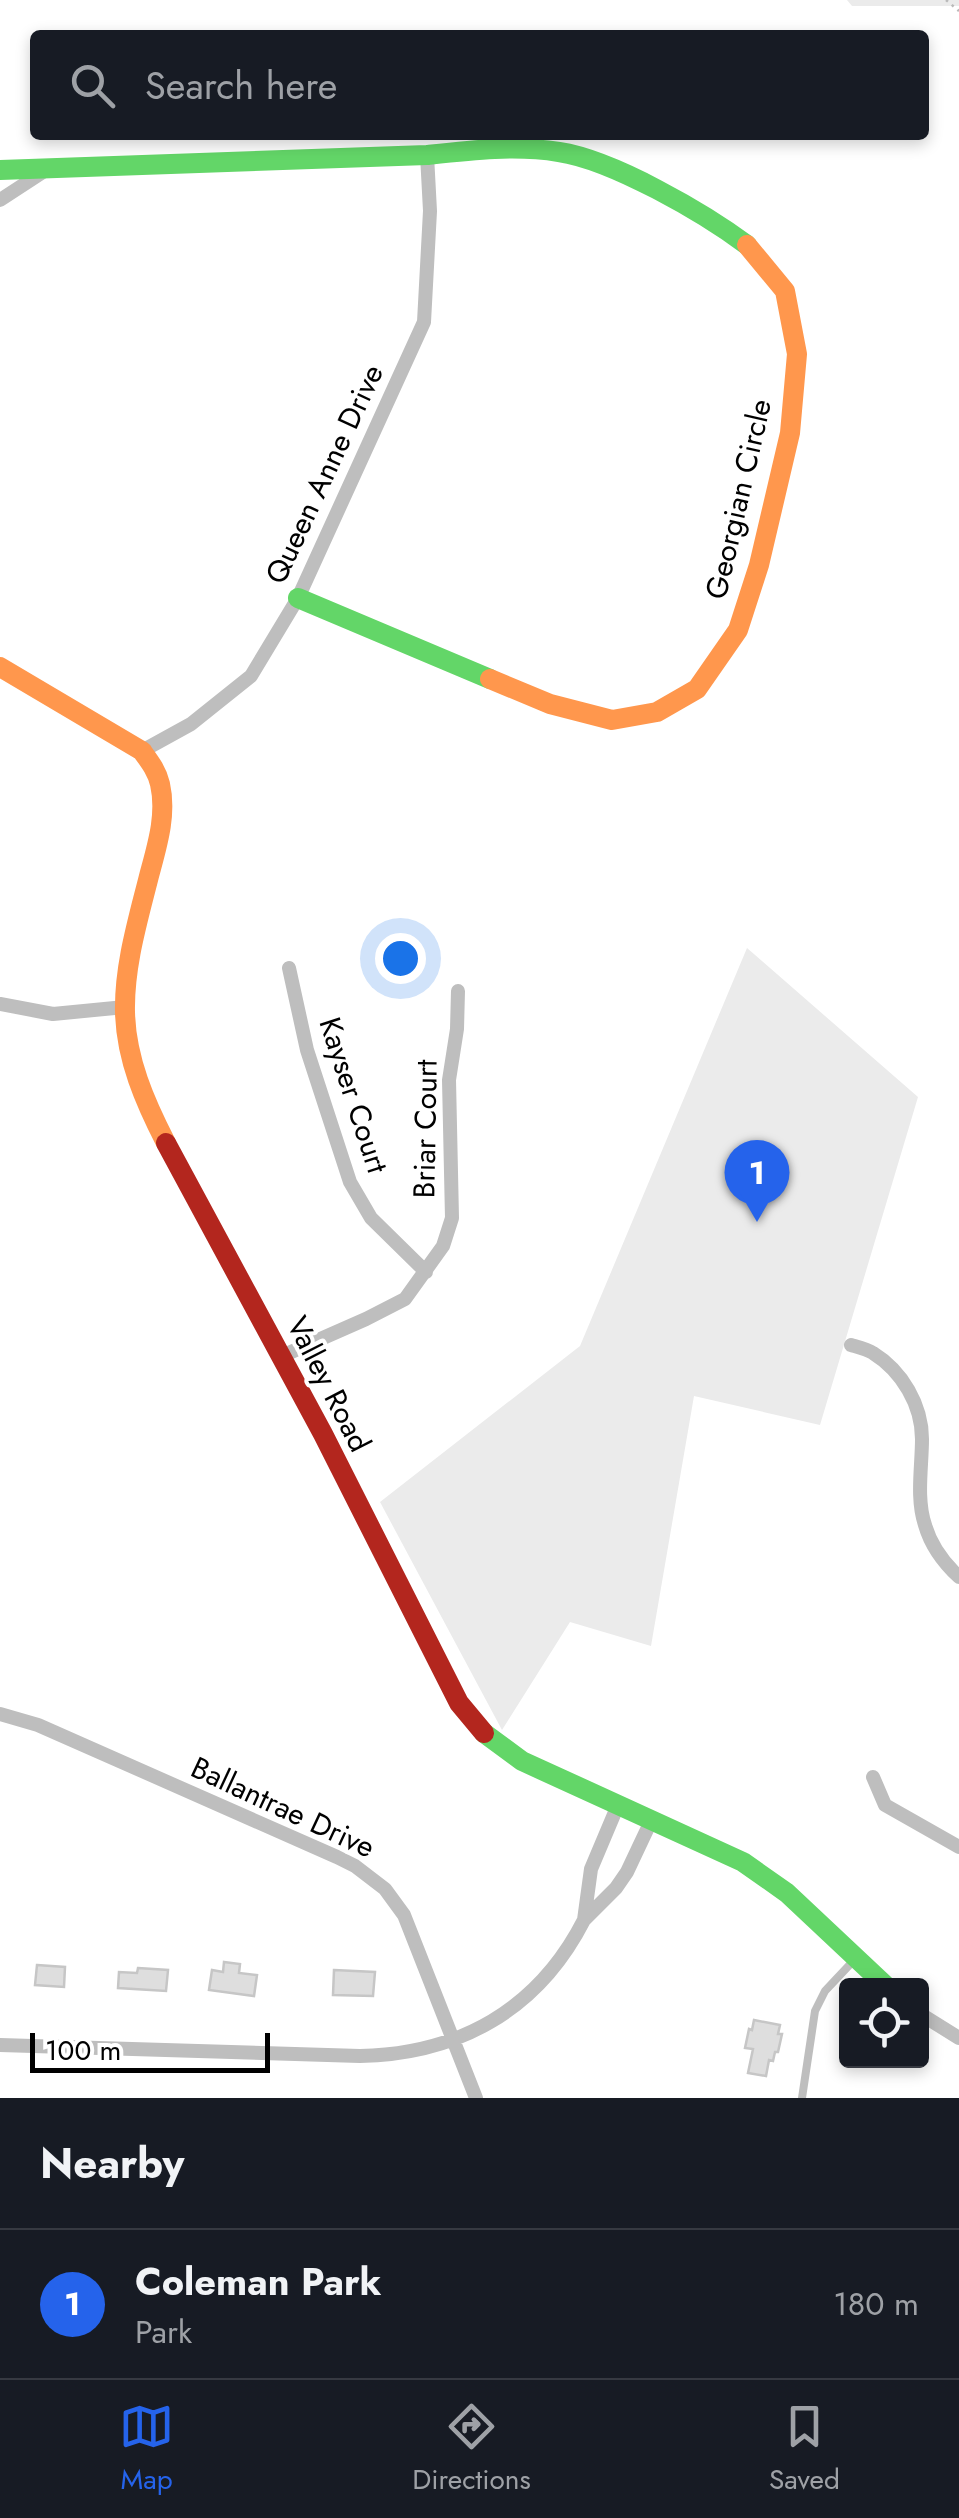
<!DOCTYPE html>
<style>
body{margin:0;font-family:Jost,sans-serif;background:#20242c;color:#f1f3f6}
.controls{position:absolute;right:30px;bottom:30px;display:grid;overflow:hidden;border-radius:10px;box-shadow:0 5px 15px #0003}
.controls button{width:90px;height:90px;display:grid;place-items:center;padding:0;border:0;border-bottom:2px solid #363941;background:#171b24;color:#f1f3f6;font:50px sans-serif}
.scale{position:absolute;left:30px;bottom:25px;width:240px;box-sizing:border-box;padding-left:10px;border:5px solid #000;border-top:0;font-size:28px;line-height:35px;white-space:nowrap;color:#000;-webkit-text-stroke:8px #fff;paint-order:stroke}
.you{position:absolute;left:400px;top:958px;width:35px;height:35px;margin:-25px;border:8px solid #fff;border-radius:50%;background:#1a73e8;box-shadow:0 0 0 15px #1a73e833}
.badge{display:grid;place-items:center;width:65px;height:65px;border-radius:50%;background:#2563eb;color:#fff;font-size:32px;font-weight:700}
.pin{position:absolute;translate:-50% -82px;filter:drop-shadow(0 2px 5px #0008)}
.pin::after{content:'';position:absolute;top:52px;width:35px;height:30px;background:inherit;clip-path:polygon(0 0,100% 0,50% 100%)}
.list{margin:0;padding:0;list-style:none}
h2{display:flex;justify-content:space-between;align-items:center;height:130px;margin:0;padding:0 40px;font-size:42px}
h2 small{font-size:32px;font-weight:400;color:#9ea1a6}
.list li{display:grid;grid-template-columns:65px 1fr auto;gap:30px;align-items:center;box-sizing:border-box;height:150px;padding:0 40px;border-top:2px solid #363941}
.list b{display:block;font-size:38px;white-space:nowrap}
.list p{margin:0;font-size:32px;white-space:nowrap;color:#9ea1a6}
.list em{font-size:32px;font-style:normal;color:#9ea1a6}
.icon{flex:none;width:55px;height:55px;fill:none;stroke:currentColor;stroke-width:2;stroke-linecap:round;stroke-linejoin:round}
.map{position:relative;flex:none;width:959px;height:2098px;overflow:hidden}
.search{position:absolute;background:#171b24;box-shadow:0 5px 15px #0003;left:30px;right:30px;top:30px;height:110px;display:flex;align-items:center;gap:25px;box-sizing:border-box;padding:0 35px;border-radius:10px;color:#9ea1a6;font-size:38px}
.sheet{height:280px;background:#171b24}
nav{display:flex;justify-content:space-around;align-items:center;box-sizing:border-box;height:140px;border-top:2px solid #363941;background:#171b24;font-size:28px;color:#9ea1a6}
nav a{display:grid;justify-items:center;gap:5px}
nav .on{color:#2563eb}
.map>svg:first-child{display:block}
.green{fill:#ebebeb}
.building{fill:#dedede;stroke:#c6c6c6;stroke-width:2.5}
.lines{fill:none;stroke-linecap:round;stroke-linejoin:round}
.path{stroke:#b9b9b9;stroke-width:2.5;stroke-dasharray:2.5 5;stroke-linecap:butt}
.lane{stroke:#bebebe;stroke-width:8}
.street{stroke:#bebebe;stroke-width:14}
.fast{stroke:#63d668;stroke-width:20}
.slow{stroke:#ff974d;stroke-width:20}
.jam{stroke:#b3261e;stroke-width:20}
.labels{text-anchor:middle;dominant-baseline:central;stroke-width:8;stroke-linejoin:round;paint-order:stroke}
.street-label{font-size:30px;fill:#000;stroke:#fff}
</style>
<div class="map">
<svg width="959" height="2098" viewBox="0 0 959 2098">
<rect width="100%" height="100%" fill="#fff"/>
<path class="green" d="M847,0h112v6h-107z
M747,948l171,149 -98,328 -126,-29 -43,250 -81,-24 -68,108 -122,-228 200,-156z"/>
<path class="building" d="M224,1962l16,2 -1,9 18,2 -3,21 -45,-6 3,-20 11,2z
M37,1965l28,2 -1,20 -29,-2z
M138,1968l30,2 -2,21 -48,-3 1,-16 18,1z
M334,1970l41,2 -2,24 -40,-1z
M754,2020l26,5 -2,9h4l-4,18h-3l-2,9 -4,-1 -3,16 -18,-3 5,-24 -8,-1 4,-19 3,1z"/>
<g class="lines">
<path class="path" d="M946,0l13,11"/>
<path class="lane" d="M802,2098l13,-87 10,-20 31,-33"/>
<path class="street" d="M0,200l46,-30
M142,751l49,-27 60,-48 47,-78 126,-276 6,-111 -3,-56
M289,968l18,82 43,132 21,36 55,54
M0,1004l53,10 72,-7
M851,1345c7,2 16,4 22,8 29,18 49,52 49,86 0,28 -6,59 3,86 6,21 19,38 34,52
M282,1356l84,-37 39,-20 38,-53 9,-28 -3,-138 8,-51 1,-38
M0,1714l38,11 299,132 18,9 30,23 19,26 72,183
M873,1777l12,28 74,42
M618,1805l-27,64 -7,51 32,-32 11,-16 25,-53
M922,2015l37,23
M0,2045l360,11c99,-2 178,-46 224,-136"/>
<path class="fast" d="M0,170l427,-15c45,-5 88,-10 132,-3 54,8 145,61 188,93
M298,598l192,81
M484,1733l38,28 221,101 44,31 99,93"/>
<path class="slow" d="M0,667l142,84c8,11 15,20 18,33 7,31 -3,62 -11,92 -11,44 -25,90 -24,136 1,47 20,90 41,131
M490,679l60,25 62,16 45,-8 40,-23 41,-59 21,-65 31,-132 7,-79 -12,-63 -38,-46"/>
<path class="jam" d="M166,1143l157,291 136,269 25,30"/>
</g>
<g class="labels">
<g class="street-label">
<text transform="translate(324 474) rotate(-65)">Queen Anne Drive</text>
<text transform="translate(738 499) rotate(-77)">Georgian Circle</text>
<text transform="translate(354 1095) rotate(72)">Kayser Court</text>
<text transform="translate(425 1129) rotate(-89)">Briar Court</text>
<text transform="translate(329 1384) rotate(63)">Valley Road</text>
<text transform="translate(283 1807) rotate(25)">Ballantrae Drive</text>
</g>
</g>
</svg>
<div class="controls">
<button><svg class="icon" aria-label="locate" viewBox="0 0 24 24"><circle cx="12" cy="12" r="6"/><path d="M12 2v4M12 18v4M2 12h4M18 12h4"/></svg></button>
</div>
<div class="scale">100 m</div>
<div class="you"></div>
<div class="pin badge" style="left:757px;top:1222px">1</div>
<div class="search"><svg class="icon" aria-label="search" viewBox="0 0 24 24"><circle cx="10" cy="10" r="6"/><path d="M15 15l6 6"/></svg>Search here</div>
</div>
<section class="sheet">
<h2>Nearby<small></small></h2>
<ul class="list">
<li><span class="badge">1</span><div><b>Coleman Park</b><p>Park</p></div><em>180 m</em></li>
</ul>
</section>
<nav>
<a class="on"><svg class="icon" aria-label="map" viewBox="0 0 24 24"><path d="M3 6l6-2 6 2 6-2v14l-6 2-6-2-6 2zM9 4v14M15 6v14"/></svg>Map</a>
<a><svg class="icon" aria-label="directions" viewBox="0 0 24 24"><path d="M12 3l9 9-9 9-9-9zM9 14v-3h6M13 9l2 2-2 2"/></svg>Directions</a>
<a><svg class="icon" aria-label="saved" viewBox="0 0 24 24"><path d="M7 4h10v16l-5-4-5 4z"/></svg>Saved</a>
</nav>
